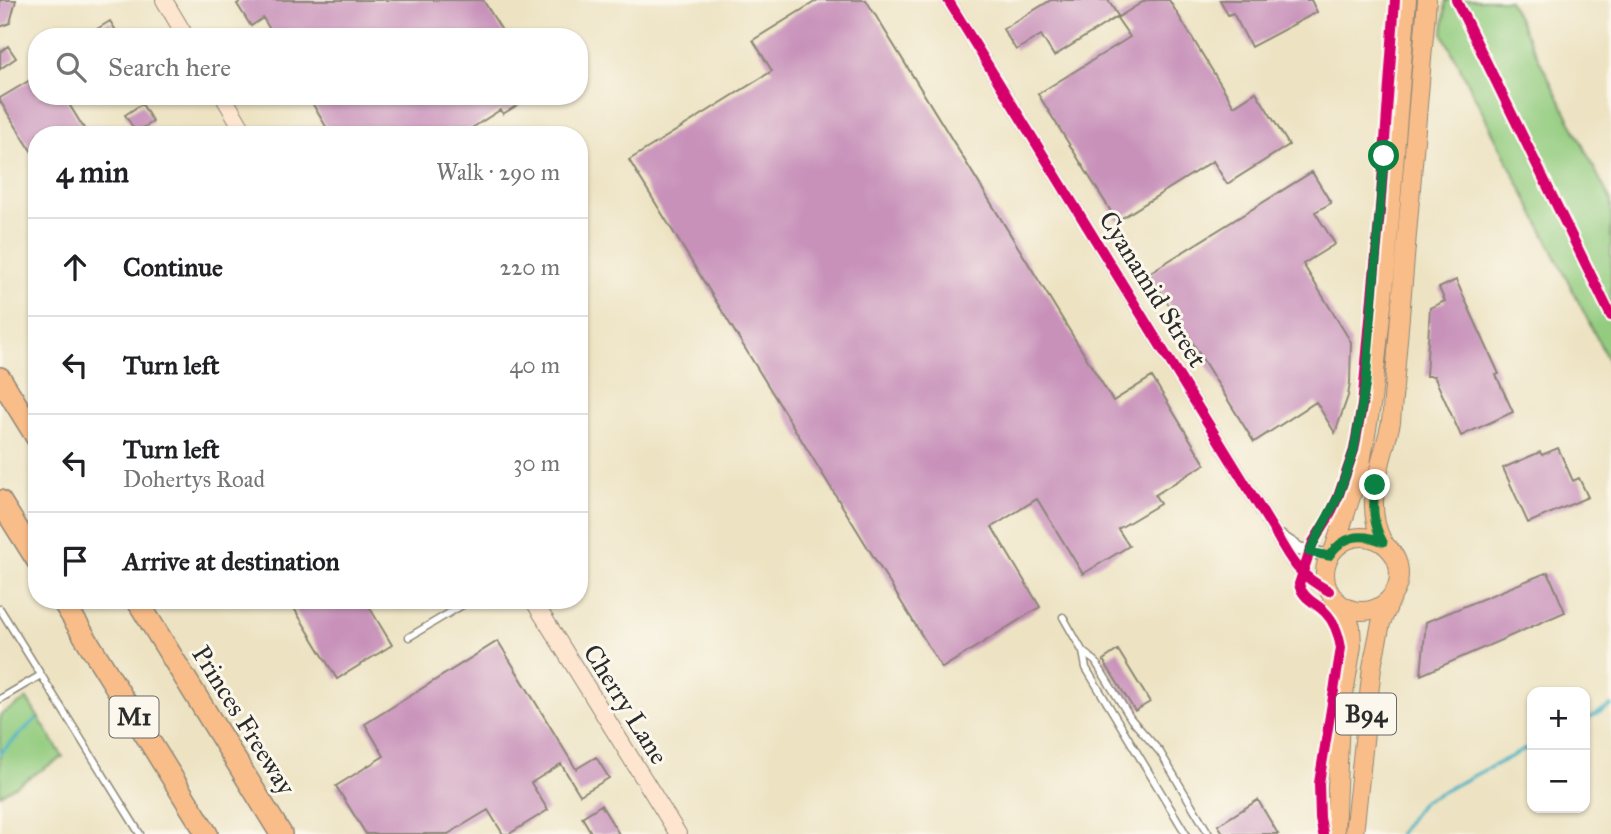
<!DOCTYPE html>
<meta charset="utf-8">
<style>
body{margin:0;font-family:"IM FELL Great Primer",serif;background:#f2f2f2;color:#202124}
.controls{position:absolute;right:21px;bottom:21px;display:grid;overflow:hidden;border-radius:14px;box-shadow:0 2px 5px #0004}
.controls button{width:63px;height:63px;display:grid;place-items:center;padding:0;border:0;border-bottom:2px solid #e0e0e0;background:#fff;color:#202124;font:35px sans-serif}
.stop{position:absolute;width:21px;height:21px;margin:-16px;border:5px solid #0b8043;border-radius:50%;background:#fff}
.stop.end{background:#0b8043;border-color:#fff;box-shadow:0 2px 7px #0008}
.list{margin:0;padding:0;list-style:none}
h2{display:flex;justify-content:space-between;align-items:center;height:91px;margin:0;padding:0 28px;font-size:30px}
h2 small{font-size:23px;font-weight:400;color:#757577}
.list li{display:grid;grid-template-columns:46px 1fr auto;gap:21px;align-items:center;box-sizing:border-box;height:98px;padding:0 28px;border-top:2px solid #e0e0e0}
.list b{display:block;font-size:26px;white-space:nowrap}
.list p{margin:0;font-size:23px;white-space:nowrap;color:#757577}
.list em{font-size:23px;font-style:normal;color:#757577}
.icon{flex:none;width:38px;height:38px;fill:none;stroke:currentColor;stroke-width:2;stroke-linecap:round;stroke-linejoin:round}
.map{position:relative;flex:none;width:1611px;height:834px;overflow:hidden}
.search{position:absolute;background:#fff;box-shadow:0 2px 5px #0004;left:28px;top:28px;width:560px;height:77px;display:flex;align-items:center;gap:18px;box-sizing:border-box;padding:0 24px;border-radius:28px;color:#757577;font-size:26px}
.panel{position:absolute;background:#fff;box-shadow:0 2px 5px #0004;left:28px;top:126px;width:560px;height:483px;border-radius:28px}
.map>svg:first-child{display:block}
.green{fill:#93cc7f;stroke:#5f7c55;stroke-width:2}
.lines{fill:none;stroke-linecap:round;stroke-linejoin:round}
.stream{stroke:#44b1c1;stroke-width:3.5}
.building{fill:#c891ba}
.lane-casing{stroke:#8c8777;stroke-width:9}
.street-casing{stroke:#8c8777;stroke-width:15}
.secondary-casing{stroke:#8c8777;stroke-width:18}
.primary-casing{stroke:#8c8777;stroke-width:20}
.highway-casing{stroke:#8c8777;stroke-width:24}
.lane{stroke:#fff;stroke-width:6}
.street{stroke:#fff;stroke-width:12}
.secondary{stroke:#fde5d0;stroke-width:16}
.primary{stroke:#f9bd89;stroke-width:18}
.highway{stroke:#f9bd89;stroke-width:21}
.cycleway-casing{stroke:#fbf7ec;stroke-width:15}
.cycleway{stroke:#d6006c;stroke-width:10}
.route{stroke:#0b8043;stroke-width:9}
.labels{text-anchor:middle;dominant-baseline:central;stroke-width:6;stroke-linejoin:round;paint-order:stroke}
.shield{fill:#fbf7ec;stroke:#696865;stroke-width:2}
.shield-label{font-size:24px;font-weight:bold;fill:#2b2b2b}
.street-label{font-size:26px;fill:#2b2b2b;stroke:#fbf7ec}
</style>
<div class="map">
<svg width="1611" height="834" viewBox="0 0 1611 834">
<rect width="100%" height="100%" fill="#fbf7ec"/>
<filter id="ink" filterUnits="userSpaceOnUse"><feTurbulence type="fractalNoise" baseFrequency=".0143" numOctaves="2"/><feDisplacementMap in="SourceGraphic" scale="14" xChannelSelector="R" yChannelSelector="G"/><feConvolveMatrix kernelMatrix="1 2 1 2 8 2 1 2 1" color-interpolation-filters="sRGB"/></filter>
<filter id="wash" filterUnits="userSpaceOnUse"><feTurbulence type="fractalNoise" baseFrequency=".00686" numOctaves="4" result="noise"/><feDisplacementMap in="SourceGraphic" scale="28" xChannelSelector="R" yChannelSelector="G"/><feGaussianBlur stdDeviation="1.57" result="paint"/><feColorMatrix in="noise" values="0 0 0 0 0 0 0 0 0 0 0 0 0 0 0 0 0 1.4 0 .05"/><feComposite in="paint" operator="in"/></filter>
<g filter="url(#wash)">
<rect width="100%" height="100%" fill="#ede3c3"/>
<path class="green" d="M1446,0h63l102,201v165l-168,-332z
M27,699l36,58 -63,38v-80z"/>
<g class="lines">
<path class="stream" d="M1585,720l26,-14
M0,753l36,-34
M1399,834l23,-32 110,-56"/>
</g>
<g id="blocks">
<path class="building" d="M0,0h16l-6,23 -10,4z
M243,0h240l23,37h-222l-3,-5 -7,4 -11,-18 -12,8 -14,-22z
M818,0h48l247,401 39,-24 53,87 -50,31 5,9 -42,25 11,17 -46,28 -46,-75 -45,28 48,80 -98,61 -313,-508 143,-89 -19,-31z
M1051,0h57l10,16 -64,40 -13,-21 -25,15 -13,-21z
M1146,0h23l65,106 22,-14 33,53 -62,39 -14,-23 -96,60 -79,-127 92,-57 -13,-19z
M1220,0h91l6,12 -66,35 -18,-34 -5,2z
M110,21l10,16h-36z
M8,46l8,12 -16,11v-17z
M37,76v20h27l24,39h-51v25l-37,-59v-3z
M308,96h224l-29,18 -3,-4 -39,25h-130z
M142,104l11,18 -17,10 -11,-17z
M1312,172l19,31 -16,9 20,32 -32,20 48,78 -1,41 -2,13 -13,37 -19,-31 -62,40 -105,-169z
M1456,280l43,94 -3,1 17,37 -52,24 -27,-60h-8l4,-68 15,-7 -6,-13z
M1558,448l15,33 6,-3 9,19 -60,26 -25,-55 37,-16 2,3z
M1548,572l17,40 -144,63 5,-53z
M289,600h76l27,45 -55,34z
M498,641l78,128 20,-12 13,21 -29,17 -19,-31 -30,19 17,27 -39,24h-6l-15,-24 -40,24h-82l-30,-48 48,-30 -19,-32z
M1118,650l32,52 -15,9 -32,-51z
M1258,800l20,34h-54l-6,-9z
M601,805l18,29h-27l-10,-17z"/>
</g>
</g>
<g filter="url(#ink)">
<use href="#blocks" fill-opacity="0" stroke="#8c8777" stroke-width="2"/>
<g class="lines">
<g class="lane-casing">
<path id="lane" d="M0,609l140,225
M1063,617l20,35 3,16 100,166
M409,637l62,-37
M1083,652l12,9 36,58 29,33 49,82
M0,699l41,-24"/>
</g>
<g class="street-casing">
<path id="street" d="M948,0l328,534c15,28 24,42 53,57
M1279,536l20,13 30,7"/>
</g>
<g class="secondary-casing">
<path id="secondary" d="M164,0l22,37
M223,96l23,39
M533,600l145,234"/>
</g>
<g class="primary-casing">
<path id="primary" d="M1325 574a37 37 0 1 1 74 0a37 37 0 1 1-74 0Z
M1383,542c-21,-38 0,-81 8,-120l36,-422
M1334,549l26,-80 12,-69 14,-132 21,-268
M1335,834l5,-117 12,-71 -1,-19 -9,-21
M1354,834l18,-167 9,-44 11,-26"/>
</g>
<g class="highway-casing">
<path id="highway" d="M0,378l37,60
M0,501l37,59
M62,600l145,234
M137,600l144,234"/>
</g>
<use href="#lane" class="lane"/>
<use href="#street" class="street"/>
<use href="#secondary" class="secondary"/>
<use href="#primary" class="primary"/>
<use href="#highway" class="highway"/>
<g class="cycleway-casing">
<path id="cycleway" d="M948,0l328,534c15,28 24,42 53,57
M1456,0l155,316
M1323,834l-3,-16 -1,-35 22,-135c-2,-13 -6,-26 -16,-36 -9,-9 -23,-14 -26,-28l14,-42 16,-25 9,-20 16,-47 8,-44 18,-195 15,-211"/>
</g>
<use href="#cycleway" class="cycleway"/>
</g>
</g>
<g class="lines" filter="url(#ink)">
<path class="route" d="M1375,485c-2,21 -3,38 8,57 -22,-10 -41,-6 -54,14l-20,-4 29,-55 16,-47 12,-68 18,-226"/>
</g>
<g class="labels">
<g class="shield">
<rect x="1336" y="693.5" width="60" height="41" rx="5"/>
<rect x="109.5" y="696.5" width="49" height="41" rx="5"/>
</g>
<g class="shield-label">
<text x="1366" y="714">B94</text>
<text x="134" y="717">M1</text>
</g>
<g class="street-label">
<text transform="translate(1153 289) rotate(58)">Cyanamid Street</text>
<text transform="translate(626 704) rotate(58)">Cherry Lane</text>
<text transform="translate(244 720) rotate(58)">Princes Freeway</text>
</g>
</g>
</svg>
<div class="controls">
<button>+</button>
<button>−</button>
</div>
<div class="stop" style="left:1384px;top:156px"></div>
<div class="stop end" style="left:1375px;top:485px"></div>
<div class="search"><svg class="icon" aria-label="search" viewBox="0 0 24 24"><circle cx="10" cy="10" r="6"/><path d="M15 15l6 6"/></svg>Search here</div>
<section class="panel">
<h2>4 min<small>Walk · 290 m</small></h2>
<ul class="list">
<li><svg class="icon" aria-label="ahead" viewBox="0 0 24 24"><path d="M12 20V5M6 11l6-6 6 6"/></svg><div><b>Continue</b></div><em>220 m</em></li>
<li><svg class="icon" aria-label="left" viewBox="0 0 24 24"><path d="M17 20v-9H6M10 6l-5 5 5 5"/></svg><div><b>Turn left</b></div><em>40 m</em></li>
<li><svg class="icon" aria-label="left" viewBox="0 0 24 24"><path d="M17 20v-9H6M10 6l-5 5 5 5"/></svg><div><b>Turn left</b><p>Dohertys Road</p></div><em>30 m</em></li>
<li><svg class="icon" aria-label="arrive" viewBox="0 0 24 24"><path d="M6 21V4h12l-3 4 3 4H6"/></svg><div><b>Arrive at destination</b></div></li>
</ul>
</section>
</div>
